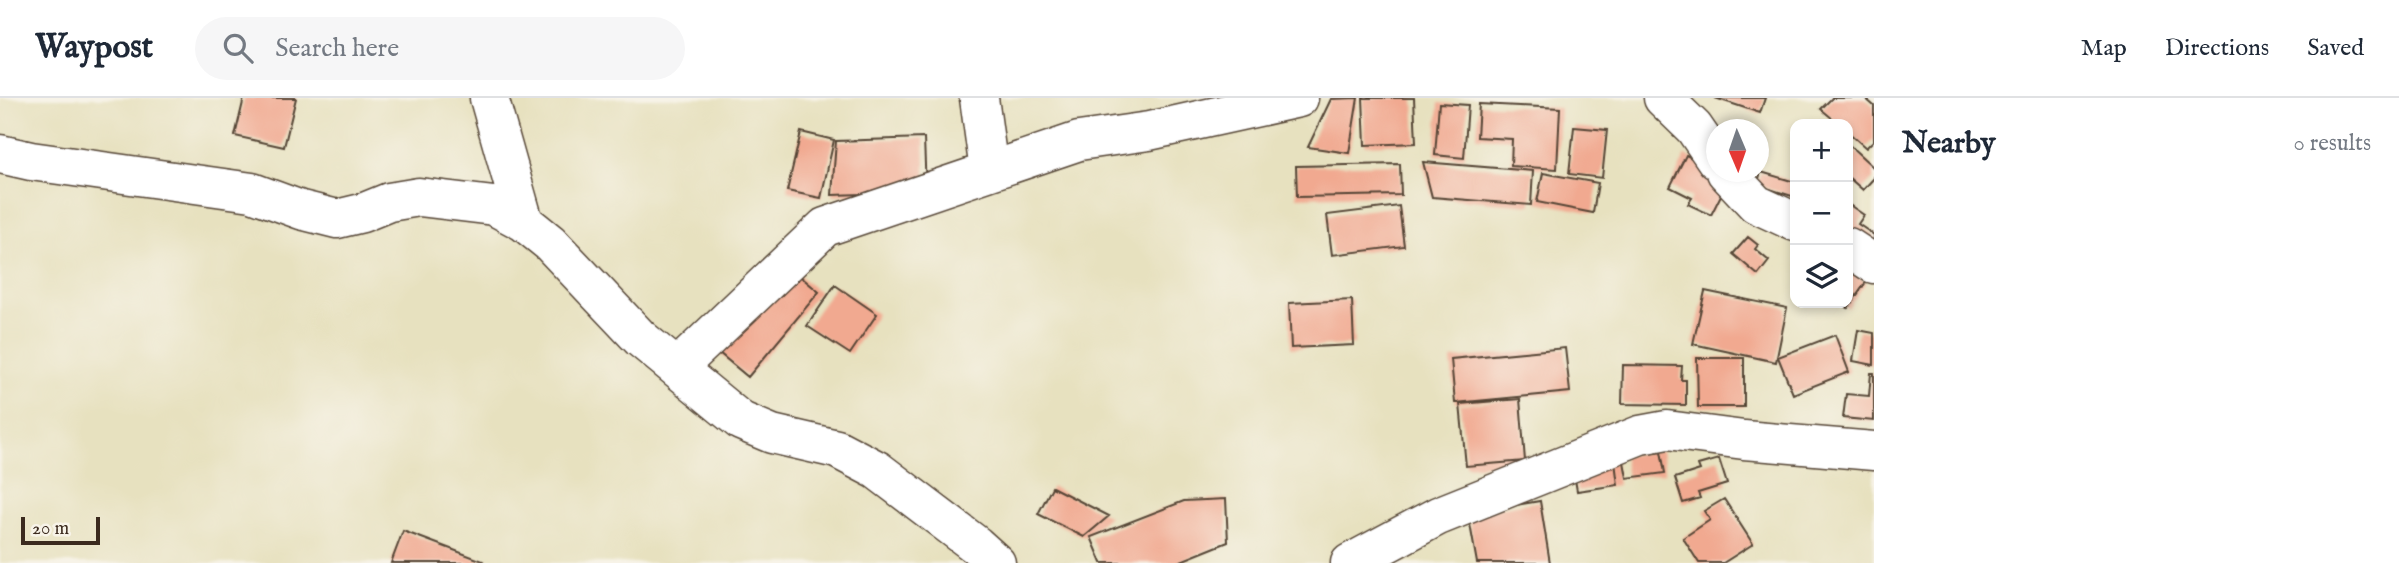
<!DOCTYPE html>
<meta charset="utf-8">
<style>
body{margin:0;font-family:"IM FELL English",serif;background:#f6f6f7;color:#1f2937}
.controls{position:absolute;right:21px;top:21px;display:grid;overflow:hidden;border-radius:14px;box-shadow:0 4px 10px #0003}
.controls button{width:63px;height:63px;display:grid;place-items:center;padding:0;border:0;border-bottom:2px solid #e0e1e3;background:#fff;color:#1f2937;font:35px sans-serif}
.compass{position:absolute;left:1706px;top:21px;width:63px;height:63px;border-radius:50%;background:#fff;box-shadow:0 4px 10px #0003;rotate:178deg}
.scale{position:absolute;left:21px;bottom:18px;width:79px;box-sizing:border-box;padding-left:7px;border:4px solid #3b2a1e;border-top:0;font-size:19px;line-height:24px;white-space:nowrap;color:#3b2a1e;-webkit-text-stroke:5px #f7f3e8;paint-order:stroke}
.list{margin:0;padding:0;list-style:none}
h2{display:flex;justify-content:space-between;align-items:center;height:91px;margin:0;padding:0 28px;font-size:30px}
h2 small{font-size:23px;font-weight:400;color:#747a83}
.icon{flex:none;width:38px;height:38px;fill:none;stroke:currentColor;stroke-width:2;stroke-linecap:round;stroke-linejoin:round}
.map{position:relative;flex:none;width:1874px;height:465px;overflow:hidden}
header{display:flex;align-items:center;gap:42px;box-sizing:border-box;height:98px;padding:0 35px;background:#fff;border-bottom:2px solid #e0e1e3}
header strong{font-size:33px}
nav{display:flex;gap:38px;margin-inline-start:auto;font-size:24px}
.search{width:490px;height:63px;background:#f6f6f7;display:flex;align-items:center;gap:18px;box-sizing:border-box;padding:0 24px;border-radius:38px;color:#747a83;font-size:26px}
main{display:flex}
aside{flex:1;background:#fff}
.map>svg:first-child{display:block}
.building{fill:#f1a990}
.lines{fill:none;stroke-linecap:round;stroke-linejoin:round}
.minor-casing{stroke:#554536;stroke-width:41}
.minor{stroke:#fff;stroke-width:38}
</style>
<header>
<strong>Waypost</strong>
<div class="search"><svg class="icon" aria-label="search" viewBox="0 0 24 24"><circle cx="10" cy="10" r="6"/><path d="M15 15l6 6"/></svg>Search here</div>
<nav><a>Map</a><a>Directions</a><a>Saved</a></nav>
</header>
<main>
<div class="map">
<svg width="1874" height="465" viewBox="0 0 1874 465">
<rect width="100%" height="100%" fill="#f7f3e8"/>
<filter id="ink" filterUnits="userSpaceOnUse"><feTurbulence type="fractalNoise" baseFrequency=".0143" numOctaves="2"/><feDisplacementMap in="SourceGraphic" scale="14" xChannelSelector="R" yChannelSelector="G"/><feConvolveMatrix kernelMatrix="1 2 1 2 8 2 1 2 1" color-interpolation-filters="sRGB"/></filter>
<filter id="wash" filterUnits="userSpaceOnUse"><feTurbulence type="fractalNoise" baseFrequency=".00686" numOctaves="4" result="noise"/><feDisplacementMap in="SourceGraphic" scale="28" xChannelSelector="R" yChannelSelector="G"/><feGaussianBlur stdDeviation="1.57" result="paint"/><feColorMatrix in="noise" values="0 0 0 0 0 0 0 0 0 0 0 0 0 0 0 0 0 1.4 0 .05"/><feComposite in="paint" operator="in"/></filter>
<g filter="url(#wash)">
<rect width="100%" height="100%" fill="#e7e1bf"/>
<g id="blocks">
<path class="building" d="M244,0h52l-12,49 -49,-11z
M1358,0l-9,55 -41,-6 23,-48z
M1363,0h51l2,45 -51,2z
M1715,0h50l-5,15z
M1832,0h33l9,8v34l-8,8 -18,-16v-8h-9l-18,-15z
M1439,5l29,2 -4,53 -29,-3z
M1479,6l81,4 -3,61 -46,-3 1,-27 -35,-2z
M1574,29l33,3 -5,48 -33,-4z
M801,34l33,8 -13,58 -34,-7z
M924,40l2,54 -94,3 4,-54z
M1848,46l26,24v10l-11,12 -15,-13z
M1686,57l36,19 1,17 -12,24 -23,-11 4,-6 -22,-11z
M1423,64l110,9 -2,34 -99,-8z
M1400,66l1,31 -104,2 -1,-31z
M1761,74l34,10v15l-38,-12z
M1543,75l55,10 -5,30 -56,-11z
M1848,106l16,11 -6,9 16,11v6l-5,7 -21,-14z
M1399,108l5,40 -72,9 -5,-40z
M1748,139l10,8 -3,4 14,12 -11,14 -25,-21z
M789,169l30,25 -71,85 -30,-25z
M1848,172l18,12 -18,26 -7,-5h7z
M835,187l42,29 -27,40 -43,-28z
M1705,193l82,17 -11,54 -83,-18z
M1352,202l2,45 -63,3 -2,-45z
M1858,232l16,3v32l-21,-4z
M1835,237l14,37 -56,22 -15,-37z
M1565,250l5,44 -115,11 -4,-44z
M1697,260h47v49h-46z
M1623,267l59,1 -1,14h5v25l-64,-1z
M1871,275h3v48l-31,-3 3,-24 23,2z
M1520,301l5,62 -59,5 -6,-62z
M1661,353l4,22 -38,5 -4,-22z
M1719,361l8,25 -29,9 2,5 -17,5 -8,-25 25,-8 -2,-5z
M1615,364l3,23 -41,6 -4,-23z
M1052,389l57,29 -25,21 -46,-23z
M1226,401l2,43 -52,21h-74l-11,-26 93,-36z
M1724,401l29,45 -30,19h-24l-16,-25 27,-18 -6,-9z
M1540,403l10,62h-73l-9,-50z
M403,433l80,30 -1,2h-91z"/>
</g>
</g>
<g filter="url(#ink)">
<use href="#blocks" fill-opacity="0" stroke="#554536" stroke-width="2"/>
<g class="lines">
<g class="minor-casing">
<path id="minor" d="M489,0l35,124
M979,0l10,73
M1663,0l31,30 22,32
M0,56l31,7 221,31 49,18 36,9 25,-6 27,-11 30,-5 75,9 30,16 26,21 90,95 101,83 31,13 65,15 40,21 99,75 20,18
M1726,74l30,32 39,18
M1848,149l26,17
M677,270l148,-141 254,-86 70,-10 150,-33
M1350,465l88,-47 202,-81 27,-5 77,10 130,11"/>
</g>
<use href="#minor" class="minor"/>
</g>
</g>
</svg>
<div class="controls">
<button>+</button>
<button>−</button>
<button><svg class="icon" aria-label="layers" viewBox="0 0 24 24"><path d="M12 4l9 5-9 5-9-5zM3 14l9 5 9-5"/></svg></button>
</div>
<svg class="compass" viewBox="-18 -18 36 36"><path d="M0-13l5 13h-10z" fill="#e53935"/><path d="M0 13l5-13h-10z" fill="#747a83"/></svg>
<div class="scale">20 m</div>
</div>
<aside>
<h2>Nearby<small>0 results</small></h2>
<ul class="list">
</ul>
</aside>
</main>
